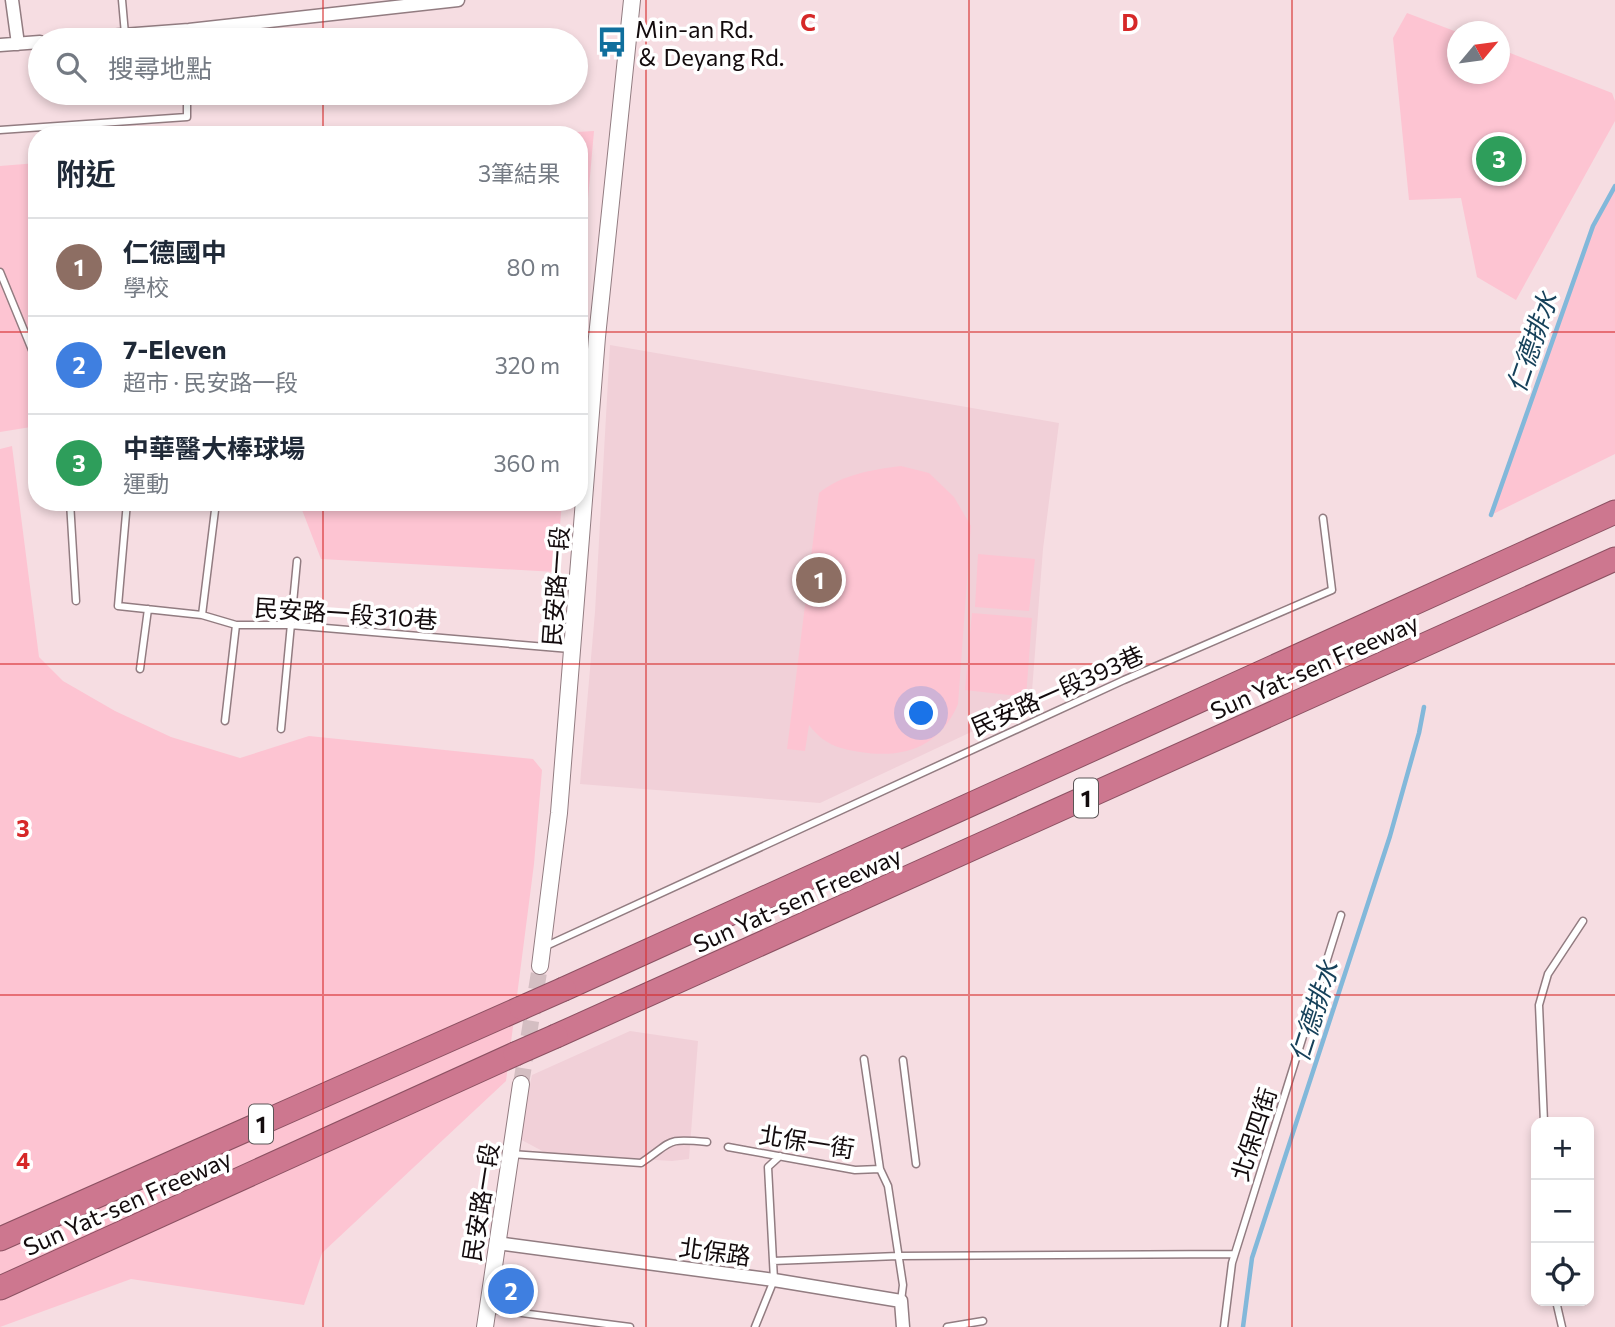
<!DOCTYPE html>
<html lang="zh-TW">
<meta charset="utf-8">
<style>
body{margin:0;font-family:Commissioner,"Noto Sans TC",sans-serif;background:#f2f2f3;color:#1f2937}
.controls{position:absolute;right:21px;bottom:21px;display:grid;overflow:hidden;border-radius:14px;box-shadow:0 4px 10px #0003}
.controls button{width:63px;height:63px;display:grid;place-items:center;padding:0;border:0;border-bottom:2px solid #e0e1e3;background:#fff;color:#1f2937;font:35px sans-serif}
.compass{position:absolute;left:1447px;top:21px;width:63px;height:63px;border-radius:50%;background:#fff;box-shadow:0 4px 10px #0003;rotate:61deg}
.you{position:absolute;left:922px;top:714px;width:24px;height:24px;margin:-18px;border:5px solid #fff;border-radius:50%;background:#1a73e8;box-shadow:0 0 0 10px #1a73e833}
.badge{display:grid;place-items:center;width:46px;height:46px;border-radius:50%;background:#106f9d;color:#fff;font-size:23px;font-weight:700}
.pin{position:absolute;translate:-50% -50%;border:4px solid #fff;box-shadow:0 2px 7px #0006}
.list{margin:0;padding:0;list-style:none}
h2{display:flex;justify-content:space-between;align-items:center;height:91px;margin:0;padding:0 28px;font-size:30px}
h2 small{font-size:23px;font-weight:400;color:#747a83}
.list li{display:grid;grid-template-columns:46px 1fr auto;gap:21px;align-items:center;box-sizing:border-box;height:98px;padding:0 28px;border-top:2px solid #e0e1e3}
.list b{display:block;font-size:26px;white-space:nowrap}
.list p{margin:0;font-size:23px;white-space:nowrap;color:#747a83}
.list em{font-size:23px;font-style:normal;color:#747a83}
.icon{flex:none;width:38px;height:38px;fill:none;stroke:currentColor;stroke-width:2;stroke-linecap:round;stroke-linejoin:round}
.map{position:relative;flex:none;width:1615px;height:1327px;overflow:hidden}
.search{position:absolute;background:#fff;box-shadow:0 4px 10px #0003;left:28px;top:28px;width:560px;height:77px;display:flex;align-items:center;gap:18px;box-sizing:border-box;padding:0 24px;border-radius:38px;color:#747a83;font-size:26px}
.panel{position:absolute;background:#fff;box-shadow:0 4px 10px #0003;left:28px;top:126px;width:560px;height:385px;border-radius:28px}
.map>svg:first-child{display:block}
.built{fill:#f1d0d8}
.green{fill:#fdc4d2}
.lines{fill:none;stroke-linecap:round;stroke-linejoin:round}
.stream{stroke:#82b8da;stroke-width:4.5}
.tertiary-tunnel{stroke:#d4bec2;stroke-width:16;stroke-dasharray:16 8;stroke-linecap:butt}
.service-casing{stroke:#927c81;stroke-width:9}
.minor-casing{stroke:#927c81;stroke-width:15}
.tertiary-casing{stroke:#927c81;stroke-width:18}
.motorway-casing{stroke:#8c5162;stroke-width:25}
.service{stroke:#fff;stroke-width:6}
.minor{stroke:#fff;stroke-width:12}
.tertiary{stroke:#fff;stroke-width:16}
.motorway{stroke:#cd778f;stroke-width:23}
.motorway-bridge-casing{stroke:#8c5162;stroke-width:25;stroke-linecap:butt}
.motorway-bridge{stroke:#cd778f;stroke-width:23}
.grid{fill:none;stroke:#d62828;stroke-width:2;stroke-opacity:0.55}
.labels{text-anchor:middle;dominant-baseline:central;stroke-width:7;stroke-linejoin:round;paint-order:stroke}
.shield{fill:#fff;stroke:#5a5456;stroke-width:2}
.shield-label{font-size:23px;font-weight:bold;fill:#130b0d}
.poi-label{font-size:24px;fill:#130b0d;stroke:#fff;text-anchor:start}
.street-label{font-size:24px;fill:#130b0d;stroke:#fff}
.water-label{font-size:26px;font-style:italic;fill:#16415a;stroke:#fff}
.grid-label{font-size:23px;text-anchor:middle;font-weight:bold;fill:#d62828;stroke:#fff;stroke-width:7;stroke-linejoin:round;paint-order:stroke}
</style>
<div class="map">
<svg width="1615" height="1327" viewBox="0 0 1615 1327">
<rect width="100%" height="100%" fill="#f6dde2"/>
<path class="built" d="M610,345l449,78 -16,126 -12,155 -211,99 -240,-19 15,-172z
M630,1031l68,10 -9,118 -17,2 -126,-8 -28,-15 14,-63z"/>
<path class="green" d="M1407,13l50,19 1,42h42v-25l112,44 3,8v20l-99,179 -39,-23 -16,-79 -52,2 -16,-162z
M594,131l-15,169v-165h-54z
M37,163v263l-37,6v-266z
M1615,186v268l-124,61 102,-289z
M12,446l27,211 24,24 52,30 56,26 69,21 69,-22 224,23 9,11 -8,94 -28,217 -184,172 -18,52 -173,-26 -131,48v-878z
M901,466l28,7 25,24 17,29 -13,178c-18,43 -54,55 -98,48 -24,-4 -36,-8 -51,-27l-4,26 -18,-2 32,-256c24,-19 52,-23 82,-27z
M299,502h263l-6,70 -235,-13z
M978,554l57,5 -6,52 -54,-4z
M972,613l60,5 -6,79 -61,-7z"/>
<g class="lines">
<path class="stream" d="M1491,515l102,-289 22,-40
M1243,1327l9,-69 138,-422 29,-103 5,-26"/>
<path class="tertiary-tunnel" d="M521,1084l19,-118"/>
<g class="service-casing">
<path id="service" d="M122,0l3,34
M0,130l187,-13v-24
M0,272l37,90
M70,502l6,99
M127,502l-9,104 84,9 34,10h54l280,24
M202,615l14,-113
M140,669l8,-60
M225,721l11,-96
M281,729l16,-168
M544,947l580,-267 208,-90 -9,-72
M864,1059l16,110 8,17 15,99 -2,16
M903,1060l13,104
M1544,1122l-5,-117 9,-31 35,-53
M728,1147l127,23 25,-1
M511,1154l130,9c33,-22 23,-25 66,-21
M773,1261l125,-5 336,-2
M1556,1301l6,26
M490,1309l140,18
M755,1327l19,-47 -6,-113 12,-11
M947,1327l36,-6
M1224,1327l8,-64 109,-348"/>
</g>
<g class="minor-casing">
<path id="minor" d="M12,0l6,44
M56,40l133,-10 269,-30
M0,45l40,-3
M497,1243l277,37 127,21 2,26"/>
</g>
<g class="tertiary-casing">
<path id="tertiary" d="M540,966l19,-153 38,-476 35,-337
M485,1327l36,-243"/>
</g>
<g class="motorway-casing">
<path id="motorway" d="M564,989l1051,-477
M556,1036l1059,-477
M0,1239l521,-231
M0,1288l515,-234"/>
</g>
<use href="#service" class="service"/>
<use href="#minor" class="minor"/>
<use href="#tertiary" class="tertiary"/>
<use href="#motorway" class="motorway"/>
<g class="motorway-bridge-casing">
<path id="motorway-bridge" d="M521,1008l43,-19
M515,1054l41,-18"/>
</g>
<use href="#motorway-bridge" class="motorway-bridge"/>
</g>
<path class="grid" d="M323,0v40M646,0v1327M969,0v1327M1292,0v1327M323,93v42M0,332h37M579,332h1036M323,502v825M0,664h1615M0,995h1615"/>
<defs>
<g id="bus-bare" transform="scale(2.415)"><path d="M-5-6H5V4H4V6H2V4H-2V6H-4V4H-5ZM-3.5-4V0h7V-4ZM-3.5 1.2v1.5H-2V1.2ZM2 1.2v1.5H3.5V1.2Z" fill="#106f9d" stroke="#fff" stroke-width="2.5" paint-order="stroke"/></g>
</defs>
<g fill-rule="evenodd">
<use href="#bus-bare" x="612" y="42"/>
</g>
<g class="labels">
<g class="shield">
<rect x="1074" y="778.5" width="24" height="39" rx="5"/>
<rect x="249" y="1104.5" width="24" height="39" rx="5"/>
</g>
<g class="shield-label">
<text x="1086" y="798">1</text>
<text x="261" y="1124">1</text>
</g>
<g class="poi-label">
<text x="635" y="28">Min-an Rd.<tspan x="635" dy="28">＆ Deyang Rd.</tspan></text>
</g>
<g class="street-label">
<text transform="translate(555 586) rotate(-86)">民安路一段</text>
<text transform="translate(346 613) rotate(4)">民安路一段310巷</text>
<text transform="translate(1314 666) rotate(-24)">Sun Yat-sen Freeway</text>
<text transform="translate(1057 690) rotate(-24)">民安路一段393巷</text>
<text transform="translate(797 899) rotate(-24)">Sun Yat-sen Freeway</text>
<text transform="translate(1253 1134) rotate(-72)">北保四街</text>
<text transform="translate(807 1141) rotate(9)">北保一街</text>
<text transform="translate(127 1202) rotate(-24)">Sun Yat-sen Freeway</text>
<text transform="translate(480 1202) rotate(-81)">民安路一段</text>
<text transform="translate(715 1251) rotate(8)">北保路</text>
</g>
<g class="water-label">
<text transform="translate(1531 342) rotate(-71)">仁德排水</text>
<text transform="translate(1313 1011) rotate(-72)">仁德排水</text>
</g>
</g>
<g class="grid-label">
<text x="808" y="31">C</text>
<text x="1130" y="31">D</text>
<text x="23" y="837">3</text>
<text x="23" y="1169">4</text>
</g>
</svg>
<div class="controls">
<button>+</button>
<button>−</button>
<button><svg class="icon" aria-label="locate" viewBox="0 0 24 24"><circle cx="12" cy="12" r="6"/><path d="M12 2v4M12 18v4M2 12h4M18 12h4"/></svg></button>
</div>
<svg class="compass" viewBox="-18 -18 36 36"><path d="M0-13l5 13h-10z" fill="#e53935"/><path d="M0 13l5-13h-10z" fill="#747a83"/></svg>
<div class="you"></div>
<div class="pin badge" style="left:819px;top:580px;background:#8d6e63">1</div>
<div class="pin badge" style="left:511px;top:1291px;background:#3f7fe0">2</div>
<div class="pin badge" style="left:1499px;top:159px;background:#2e9e5b">3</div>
<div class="search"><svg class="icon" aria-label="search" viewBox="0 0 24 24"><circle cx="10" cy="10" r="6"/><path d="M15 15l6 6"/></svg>搜尋地點</div>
<section class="panel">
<h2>附近<small>3筆結果</small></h2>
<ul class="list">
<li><span class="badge" style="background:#8d6e63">1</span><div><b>仁德國中</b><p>學校</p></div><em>80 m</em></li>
<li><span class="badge" style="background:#3f7fe0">2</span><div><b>7-Eleven</b><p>超市 · 民安路一段</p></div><em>320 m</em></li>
<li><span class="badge" style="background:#2e9e5b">3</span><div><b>中華醫大棒球場</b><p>運動</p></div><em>360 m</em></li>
</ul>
</section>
</div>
